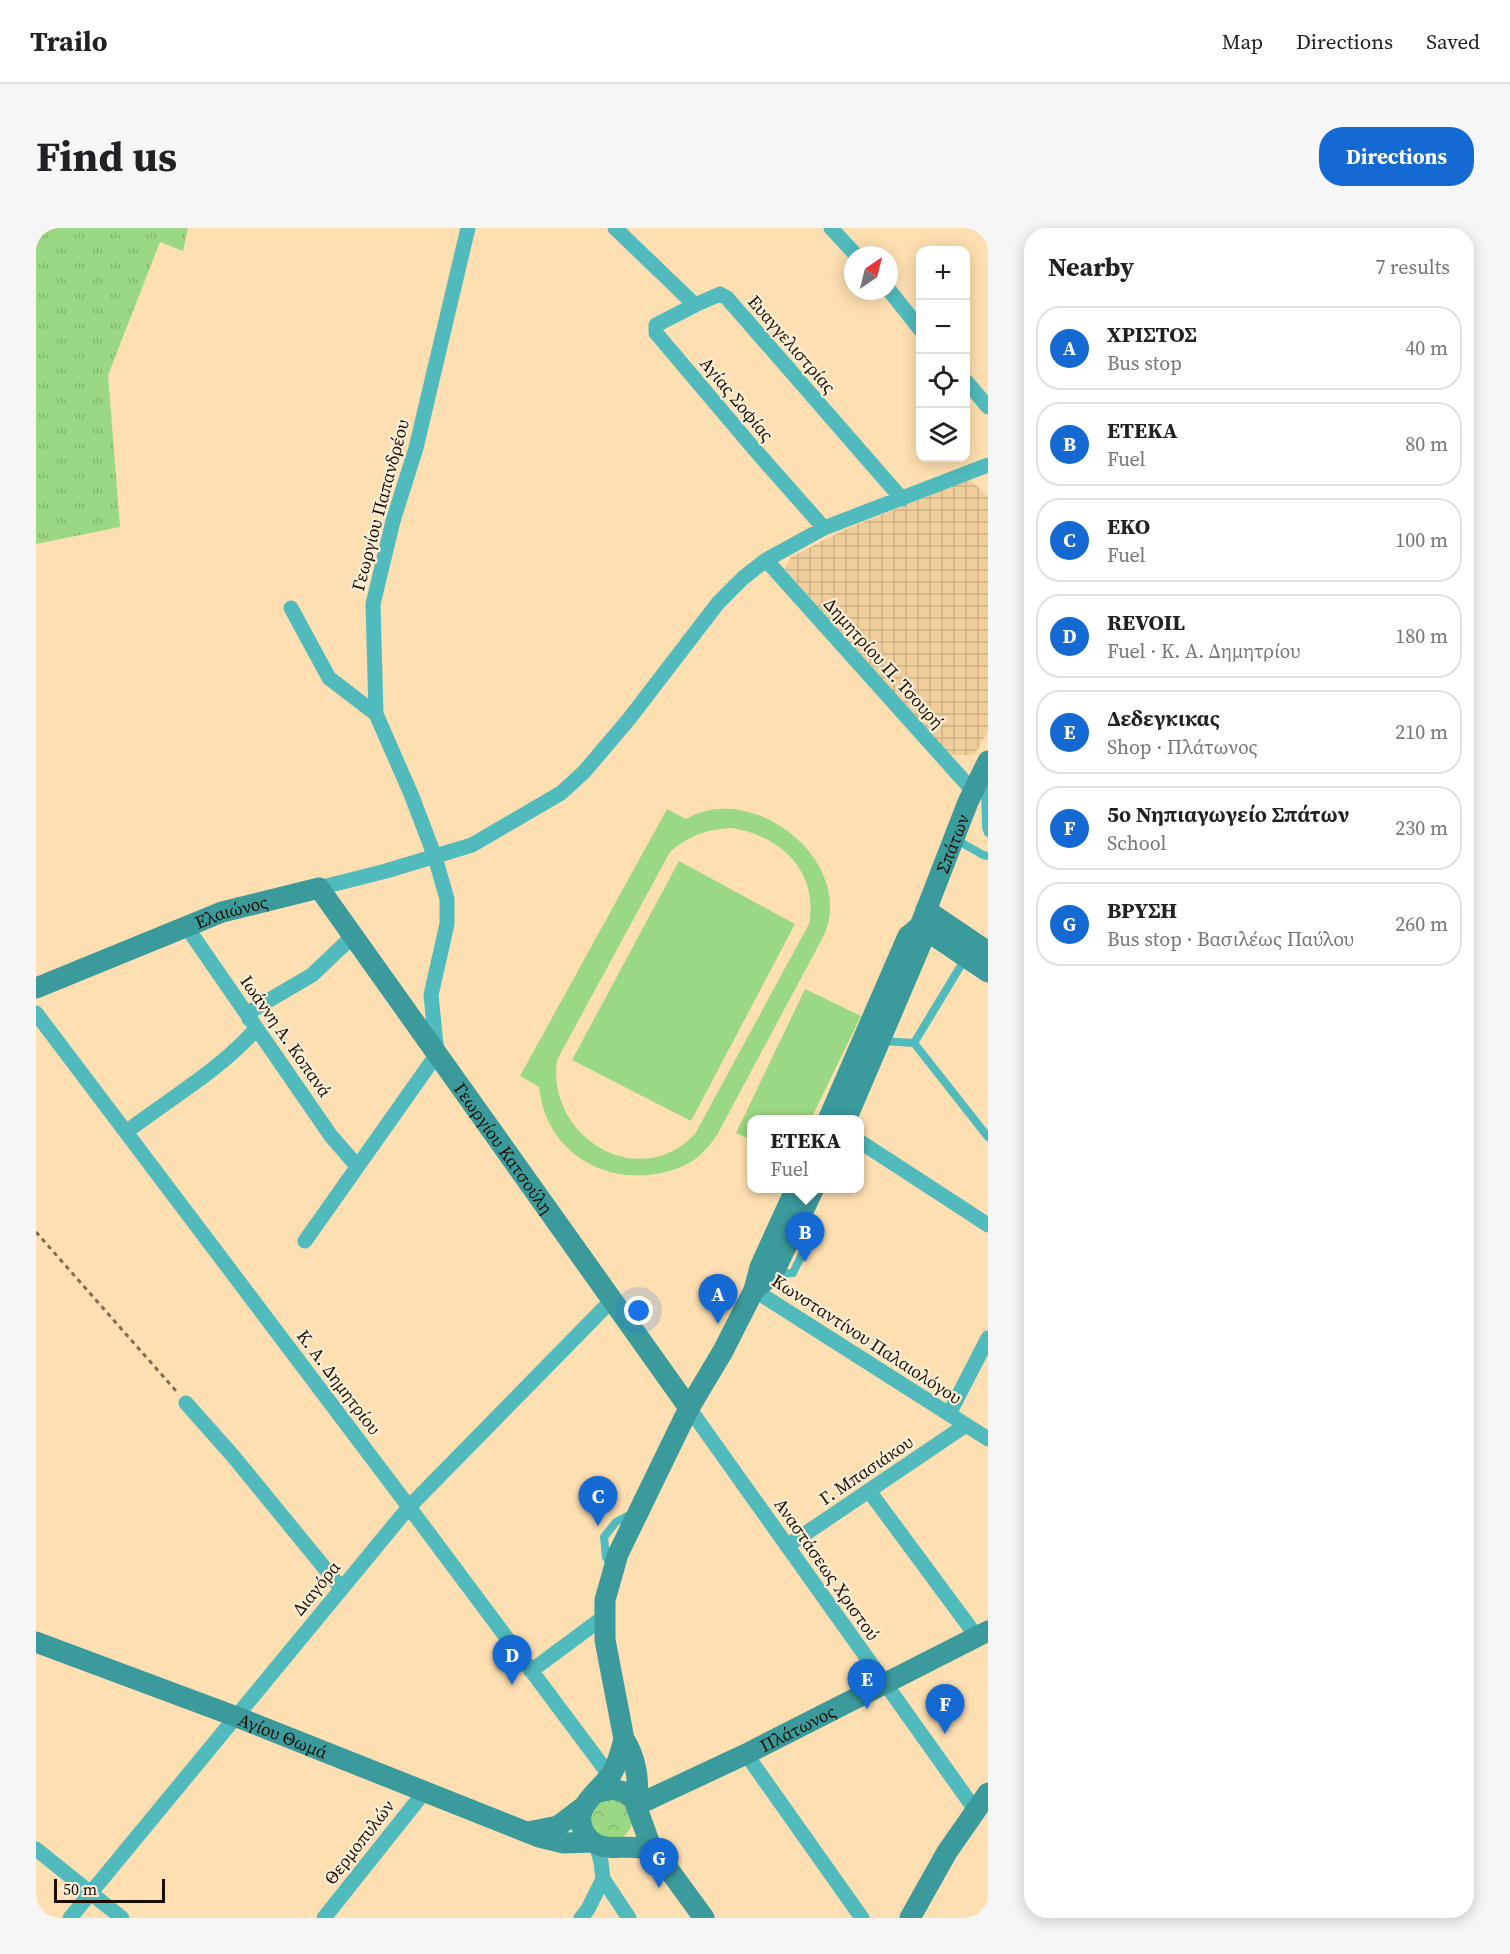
<!DOCTYPE html>
<meta charset="utf-8">
<style>
body{margin:0;font-family:"Source Serif 4",serif;background:#f6f6f6;color:#202124}
.controls{position:absolute;right:18px;top:18px;display:grid;overflow:hidden;border-radius:12px;box-shadow:0 3px 15px #0003}
.controls button{width:54px;height:54px;display:grid;place-items:center;padding:0;border:0;border-bottom:2px solid #e0e0e0;background:#fff;color:#202124;font:30px sans-serif}
.compass{position:absolute;left:808px;top:18px;width:54px;height:54px;border-radius:50%;background:#fff;box-shadow:0 3px 15px #0003;rotate:35deg}
.scale{position:absolute;left:18px;bottom:15px;width:111px;box-sizing:border-box;padding-left:6px;border:3px solid #1b0e00;border-top:0;font-size:16px;line-height:21px;white-space:nowrap;color:#1b0e00;-webkit-text-stroke:4px #feefd8;paint-order:stroke}
.you{position:absolute;left:603px;top:1083px;width:21px;height:21px;margin:-15px;border:4px solid #fff;border-radius:50%;background:#1a73e8;box-shadow:0 0 0 9px #1a73e833}
.badge{display:grid;place-items:center;width:39px;height:39px;border-radius:50%;background:#1469d3;color:#fff;font-size:20px;font-weight:700}
.pin{position:absolute;translate:-50% -50px;filter:drop-shadow(0 2px 3px #0008)}
.pin::after{content:'';position:absolute;top:32px;width:21px;height:18px;background:inherit;clip-path:polygon(0 0,100% 0,50% 100%)}
.popup{position:absolute;left:711px;top:887px;width:117px;height:78px;box-sizing:border-box;display:grid;place-content:center;border-radius:12px;background:#fff;filter:drop-shadow(0 2px 4px #0005);font-size:20px;white-space:nowrap;color:#757577}
.popup b{font-size:22px;color:#202124}
.popup::after{content:'';position:absolute;left:50%;top:100%;margin-left:-12px;border:12px solid transparent;border-top-color:#fff}
.list{margin:0;padding:0;list-style:none}
h2{display:flex;justify-content:space-between;align-items:center;height:78px;margin:0;padding:0 24px;font-size:26px}
h2 small{font-size:20px;font-weight:400;color:#757577}
.list li{display:grid;grid-template-columns:39px 1fr auto;gap:18px;align-items:center;box-sizing:border-box;height:84px;margin:0 12px 12px;padding:0 12px;border:2px solid #e0e0e0;border-radius:24px}
.list b{display:block;font-size:22px;white-space:nowrap}
.list p{margin:0;font-size:20px;white-space:nowrap;color:#757577}
.list em{font-size:20px;font-style:normal;color:#757577}
.icon{flex:none;width:33px;height:33px;fill:none;stroke:currentColor;stroke-width:2;stroke-linecap:round;stroke-linejoin:round}
.map{position:relative;flex:none;width:952px;height:1690px;overflow:hidden;border-radius:24px}
header{display:flex;align-items:center;gap:36px;box-sizing:border-box;height:84px;padding:0 30px;background:#fff;border-bottom:2px solid #e0e0e0}
header strong{font-size:28px}
nav{display:flex;gap:33px;margin-inline-start:auto;font-size:21px}
.intro{display:flex;align-items:center;justify-content:space-between;box-sizing:border-box;height:144px;padding:0 36px}
h1{margin:0;font-size:42px}
.button{padding:15px 27px;border-radius:24px;background:#1469d3;color:#fff;font-size:21px;font-weight:700}
main{display:flex;gap:36px;padding:0 36px}
aside{flex:1;background:#fff;border-radius:24px;box-shadow:0 3px 15px #0003}
.map>svg:first-child{display:block}
.industrial{fill:url(#industrial-grid)}
.grass{fill:url(#grass-tufts)}
.park{fill:url(#park-crowns)}
.pitch{fill:#9bd883;fill-rule:evenodd}
.lines{fill:none;stroke-linecap:round;stroke-linejoin:round}
.path{stroke:#826d50;stroke-width:3;stroke-dasharray:4.5 4.5;stroke-linecap:butt}
.lane{stroke:#50babc;stroke-width:8}
.street{stroke:#50babc;stroke-width:15}
.secondary{stroke:#3b9a9c;stroke-width:21}
.labels{text-anchor:middle;dominant-baseline:central;stroke-width:4.5;stroke-linejoin:round;paint-order:stroke}
.street-label{font-size:18px;fill:#1b0e00;stroke:#feefd8}
</style>
<header>
<strong>Trailo</strong>
<nav><a>Map</a><a>Directions</a><a>Saved</a></nav>
</header>
<div class="intro"><h1>Find us</h1><a class="button">Directions</a></div>
<main>
<div class="map">
<svg width="952" height="1690" viewBox="0 0 952 1690">
<defs>
<pattern id="industrial-grid" width="8" height="8" patternUnits="userSpaceOnUse" patternTransform="scale(1.5)"><rect width="8" height="8" fill="#f1cf9d"/><path d="M0 4h8M4 0v8" fill="none" stroke="#ceb185"/></pattern>
<pattern id="grass-tufts" width="24" height="20" patternUnits="userSpaceOnUse" patternTransform="scale(1.5)"><rect width="24" height="20" fill="#9bd883"/><path d="M3 7l-1-3M5 7V3M7 7l1-3M15 17l-1-3M17 17v-4M19 17l1-3" fill="none" stroke="#85b86f"/></pattern>
<pattern id="park-crowns" width="20" height="18" patternUnits="userSpaceOnUse" patternTransform="scale(1.5)"><rect width="20" height="18" fill="#9bd883"/><path d="M2 6a3 3 0 1 1 6 0M12 15a3 3 0 1 1 6 0" fill="none" stroke="#85b86f"/></pattern>
</defs>
<rect width="100%" height="100%" fill="#fedfb1"/>
<path class="industrial" d="M934,251l18,18v235l-14,23h-24l-165,-186 6,-12 53,-27z"/>
<path class="grass" d="M0,0h152l-5,23 -23,-9 -52,133 12,152 -84,17z"/>
<path class="park" d="M579,1571c19,11 25,30 2,41l-20,-4 -8,-19 12,-17z"/>
<path class="pitch" d="M631,581l19,10c69,-40 174,46 136,120l-105,196c-5,7 -11,15 -18,21 -14,12 -33,17 -51,19 -56,5 -103,-31 -109,-88l-19,-11zM695,600c49,7 88,43 78,96l-114,210c-57,60 -149,2 -138,-74l113,-208c17,-16 38,-23 61,-24z
M643,633l116,63 -104,197 -119,-61z
M769,761l56,27 -50,103 -60,1v20l-15,-7z"/>
<g class="lines">
<path class="path" d="M0,1004l141,160"/>
<path class="lane" d="M949,556l1,43 2,6
M919,611l28,16 5,1
M846,813l32,2 74,94
M878,815l52,-86
M738,1046l19,-1 12,-25 -10,-13
M575,1338l-5,-9 -2,-20 12,-15 17,-9"/>
<path class="street" d="M579,0l80,77 25,-11 7,4 175,201
M795,0l25,27
M853,62l31,39
M659,77l-39,20v8l99,117 69,78
M930,153l22,26
M730,332l207,231
M255,380l38,70 47,36
M283,660l67,-17 86,-26 89,-52 23,-21 45,-53 89,-116 25,-25 23,-18 58,-32 164,-63
M150,698l145,210 26,30
M0,785l373,494 201,269
M213,791l4,-9 6,-4 53,-31 41,-39
M90,904c43,-33 94,-62 130,-103
M823,913l129,84
M269,1013l132,-187 -6,-59 16,-71v-25l-12,-42 -24,-63 -35,-80 -3,-110 20,-83 23,-73 52,-220
M718,1062l234,149
M150,1175l47,53 108,132
M653,1180l287,403
M913,1186l39,-76
M833,1263l108,146
M751,1318l179,-121
M495,1443l74,-55
M710,1526l116,164
M560,1616l5,18 2,17 26,39
M0,1621l86,69
M34,1690l339,-411 203,-207
M288,1690l101,-127
M545,1690l7,-9 15,-30"/>
<g class="secondary">
<path d="M890,682l62,42"/>
<path d="M884,698l68,46"/>
<path id="s1" d="M0,760l186,-76 97,-24 370,520"/>
<path d="M792,892l80,-184 12,-10"/>
<path id="s2" d="M810,892l75,-176 -1,-18 48,-124 20,-41"/>
<path d="M718,1062l19,-16 41,-86"/>
<path id="s3" d="M0,1414l201,75 302,120 25,6 29,-1"/>
<path d="M588,1511c-3,12 -6,24 -12,34 -13,20 -44,35 -26,62 17,25 47,1 72,21"/>
<path d="M559,1565l17,-4 12,3 10,8 16,44 54,74"/>
<path d="M601,1577c2,-24 0,-46 -13,-66l-19,-99v-40l13,-46 71,-146 34,-57 31,-61 6,-23 36,-79"/>
<path id="s4" d="M601,1577l109,-51 242,-123"/>
<path d="M492,1604l30,-6 25,-19"/>
<path d="M874,1690l37,-66 41,-59"/>
</g>
</g>
<g class="labels">
<g class="street-label">
<text transform="translate(756 116) rotate(49)">Ευαγγελιστρίας</text>
<text transform="translate(701 171) rotate(50)">Αγίας Σοφίας</text>
<text transform="translate(344 277) rotate(-75)">Γεωργίου Παπανδρέου</text>
<text transform="translate(848 435) rotate(48)">Δημητρίου Π. Τσουρή</text>
<text stroke="none"><textPath href="#s2" startOffset="298">Σπάτων</textPath></text>
<text stroke="none"><textPath href="#s1" startOffset="210">Ελαιώνος</textPath></text>
<text transform="translate(250 808) rotate(55)">Ιωάννη Α. Κοπανά</text>
<text stroke="none"><textPath href="#s1" startOffset="620">Γεωργίου Κατσούλη</textPath></text>
<text transform="translate(831 1111) rotate(33)">Κωνσταντίνου Παλαιολόγου</text>
<text transform="translate(303 1154) rotate(53)">Κ. Α. Δημητρίου</text>
<text transform="translate(830 1242) rotate(-34)">Γ. Μπασιάκου</text>
<text transform="translate(791 1341) rotate(55)">Αναστάσεως Χριστού</text>
<text transform="translate(280 1360) rotate(-51)">Διαγόρα</text>
<text stroke="none"><textPath href="#s4" startOffset="178">Πλάτωνος</textPath></text>
<text stroke="none"><textPath href="#s3" startOffset="264">Αγίου Θωμά</textPath></text>
<text transform="translate(323 1614) rotate(-52)">Θερμοπυλών</text>
</g>
</g>
</svg>
<div class="controls">
<button>+</button>
<button>−</button>
<button><svg class="icon" aria-label="locate" viewBox="0 0 24 24"><circle cx="12" cy="12" r="6"/><path d="M12 2v4M12 18v4M2 12h4M18 12h4"/></svg></button>
<button><svg class="icon" aria-label="layers" viewBox="0 0 24 24"><path d="M12 4l9 5-9 5-9-5zM3 14l9 5 9-5"/></svg></button>
</div>
<svg class="compass" viewBox="-18 -18 36 36"><path d="M0-13l5 13h-10z" fill="#e53935"/><path d="M0 13l5-13h-10z" fill="#757577"/></svg>
<div class="scale">50 m</div>
<div class="you"></div>
<div class="pin badge" style="left:682px;top:1096px">A</div>
<div class="pin badge" style="left:769px;top:1034px">B</div>
<div class="popup"><b>ΕΤΕΚΑ</b>Fuel</div>
<div class="pin badge" style="left:562px;top:1298px">C</div>
<div class="pin badge" style="left:476px;top:1457px">D</div>
<div class="pin badge" style="left:831px;top:1481px">E</div>
<div class="pin badge" style="left:909px;top:1506px">F</div>
<div class="pin badge" style="left:623px;top:1660px">G</div>
</div>
<aside>
<h2>Nearby<small>7 results</small></h2>
<ul class="list">
<li><span class="badge">A</span><div><b>ΧΡΙΣΤΟΣ</b><p>Bus stop</p></div><em>40 m</em></li>
<li><span class="badge">B</span><div><b>ΕΤΕΚΑ</b><p>Fuel</p></div><em>80 m</em></li>
<li><span class="badge">C</span><div><b>EKO</b><p>Fuel</p></div><em>100 m</em></li>
<li><span class="badge">D</span><div><b>REVOIL</b><p>Fuel · Κ. Α. Δημητρίου</p></div><em>180 m</em></li>
<li><span class="badge">E</span><div><b>Δεδεγκικας</b><p>Shop · Πλάτωνος</p></div><em>210 m</em></li>
<li><span class="badge">F</span><div><b>5ο Νηπιαγωγείο Σπάτων</b><p>School</p></div><em>230 m</em></li>
<li><span class="badge">G</span><div><b>ΒΡΥΣΗ</b><p>Bus stop · Βασιλέως Παύλου</p></div><em>260 m</em></li>
</ul>
</aside>
</main>
